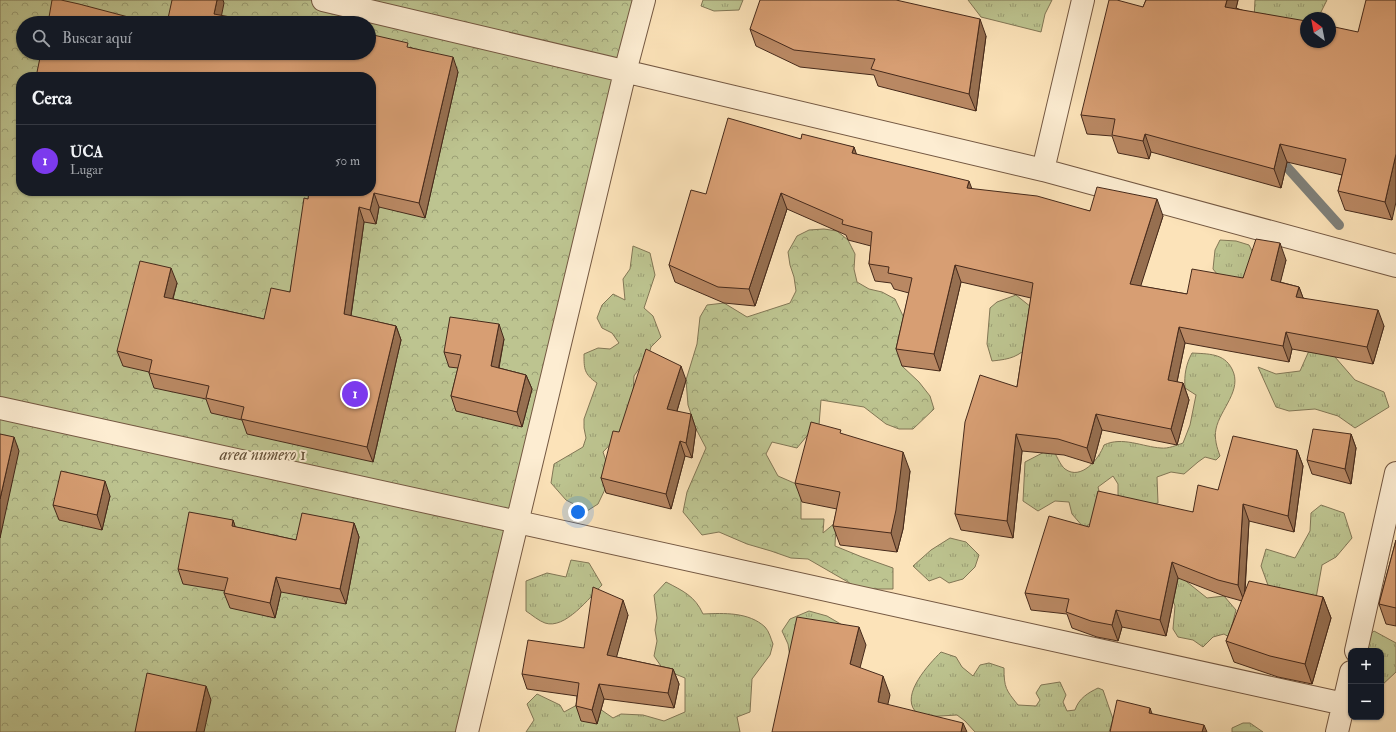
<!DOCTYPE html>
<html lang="es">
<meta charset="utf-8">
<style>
body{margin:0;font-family:"IM FELL Double Pica",serif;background:#20242c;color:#f1f3f6}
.controls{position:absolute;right:12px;bottom:12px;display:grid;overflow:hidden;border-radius:8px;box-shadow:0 1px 3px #0004}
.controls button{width:36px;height:36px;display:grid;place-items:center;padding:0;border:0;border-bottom:1px solid #363941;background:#171b24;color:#f1f3f6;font:20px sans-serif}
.compass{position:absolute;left:1300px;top:12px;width:36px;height:36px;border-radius:50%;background:#171b24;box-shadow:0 1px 3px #0004;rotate:328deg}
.you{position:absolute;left:578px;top:512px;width:14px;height:14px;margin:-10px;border:3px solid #fff;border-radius:50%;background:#1a73e8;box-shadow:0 0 0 6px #1a73e833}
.badge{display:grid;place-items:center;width:26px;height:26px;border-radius:50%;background:#7c3aed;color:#fff;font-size:13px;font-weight:700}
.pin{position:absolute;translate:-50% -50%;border:2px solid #fff;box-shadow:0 1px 4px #0006}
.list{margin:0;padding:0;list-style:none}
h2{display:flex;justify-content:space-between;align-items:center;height:52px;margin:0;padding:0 16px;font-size:17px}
h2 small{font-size:13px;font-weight:400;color:#9ea1a6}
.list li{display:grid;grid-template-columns:26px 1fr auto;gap:12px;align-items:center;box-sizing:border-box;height:72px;padding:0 16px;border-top:1px solid #363941}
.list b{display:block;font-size:15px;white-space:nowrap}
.list p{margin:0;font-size:13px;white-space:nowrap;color:#9ea1a6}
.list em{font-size:13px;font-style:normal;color:#9ea1a6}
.icon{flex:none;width:22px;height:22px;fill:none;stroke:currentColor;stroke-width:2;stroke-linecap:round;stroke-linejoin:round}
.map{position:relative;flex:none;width:1396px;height:732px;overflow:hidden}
.search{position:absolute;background:#171b24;box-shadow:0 1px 3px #0004;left:16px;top:16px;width:360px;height:44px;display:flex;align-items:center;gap:10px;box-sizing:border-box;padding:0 14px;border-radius:22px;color:#9ea1a6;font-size:15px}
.panel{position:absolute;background:#171b24;box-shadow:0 1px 3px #0004;left:16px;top:72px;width:360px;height:124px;border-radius:16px}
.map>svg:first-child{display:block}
.grass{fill:url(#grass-tufts);stroke:#827756}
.forest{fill:url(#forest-crowns);stroke:#827756;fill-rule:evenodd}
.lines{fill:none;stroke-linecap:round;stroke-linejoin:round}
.stream{stroke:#7f817b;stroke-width:10}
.minor-casing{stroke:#745842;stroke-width:24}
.minor{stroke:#fdedd2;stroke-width:22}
.wall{fill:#b98863;stroke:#462a1b}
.shaded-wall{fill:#966f50;stroke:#462a1b}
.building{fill:#d79e73;stroke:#462a1b}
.labels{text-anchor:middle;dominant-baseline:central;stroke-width:4;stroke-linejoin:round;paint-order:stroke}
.park-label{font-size:17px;font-style:italic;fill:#645038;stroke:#fdedd2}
</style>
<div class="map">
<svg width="1396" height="732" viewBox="0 0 1396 732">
<defs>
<pattern id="grass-tufts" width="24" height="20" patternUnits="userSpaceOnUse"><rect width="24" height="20" fill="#bdc490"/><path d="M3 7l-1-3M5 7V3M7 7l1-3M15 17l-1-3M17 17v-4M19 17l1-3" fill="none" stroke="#9b9f75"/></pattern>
<pattern id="forest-crowns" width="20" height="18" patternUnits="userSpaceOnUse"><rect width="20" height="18" fill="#bdc490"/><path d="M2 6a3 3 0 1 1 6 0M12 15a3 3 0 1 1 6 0" fill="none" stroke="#9b9f75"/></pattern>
</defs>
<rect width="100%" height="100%" fill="#fce3b9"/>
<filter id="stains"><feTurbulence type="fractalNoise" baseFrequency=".005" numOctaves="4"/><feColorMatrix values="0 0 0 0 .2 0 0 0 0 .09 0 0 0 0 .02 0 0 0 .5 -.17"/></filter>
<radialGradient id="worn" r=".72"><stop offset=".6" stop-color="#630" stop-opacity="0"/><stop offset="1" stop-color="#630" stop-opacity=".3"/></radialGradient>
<path class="grass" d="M703,0h40l-4,10 -25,1 -13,-5z
M968,0h84l-7,14 -4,18 -60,-15z
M1255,0h72l-9,18h-12v8l-52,-7z
M1220,240l16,1 13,4 5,10 -10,22 -7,5 -16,-3 -8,-10 2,-19z
M633,246l17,7 5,22 -11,33 9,8 8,21 -10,10 -2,7 -15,22 -1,21 -12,36 -18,19 4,12 2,17 -11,23 -11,7 -21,-11 -15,-17 3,-19 29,-17 3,-9 -2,-10v-9l13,-36c-13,-9 -13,-14 -13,-29l14,-6 12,1 9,-6 -7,-10 -10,-5 -5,-10 5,-13 11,-11 12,6 -2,-21 7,-10z
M1016,295l15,12 1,37c-15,13 -20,15 -40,17l-5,-17 3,-36 7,-6z
M1312,344l22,1 1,12 20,23 29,12 5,15 -34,21 -17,-12 -23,-7 -26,2 -13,-4 -18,-40 18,7 24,-3z
M1192,353c16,1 32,0 40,16 11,21 -12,40 -16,60 -2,9 1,19 4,27l-4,4 -11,-3 -7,5 -14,12 -13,-2 -14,5 1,26 -12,3 -28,-7v-15l-5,-8 -15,11 3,12 -7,22 -10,7 -12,-14 -3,-12 -14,-1 -17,10 -15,-10 2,-39 27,-14c4,6 8,17 13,21 16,12 34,-10 39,-24 18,-9 39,2 57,3 7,1 16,-3 22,-5l7,-18 6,-30 -11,-7c-1,-13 1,-24 7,-35z
M1321,505l23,8 8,25 -16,19 -14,8 -6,33 -47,-10 -8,-22 5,-17 29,9 15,-27 1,-18z
M950,538l16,4 13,13 -4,12 -12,12 -14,4 -9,-6 -11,4 -16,-15 18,-16z
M571,560l18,3 13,22c-12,12 -37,45 -57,38 -6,-2 -13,-8 -19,-12v-30l21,-8 19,4z
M1179,572l8,10 20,16 17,-2 12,14 -7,27 -5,-3 -11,3 -10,10 -10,-7 -15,-3 -5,-8 2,-23 -7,-18z
M666,582c17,9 29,14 37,32 21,-1 46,-2 62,13 4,4 6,12 8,17l-3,11 -18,24 -2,33 -13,5 3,15h-214l8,-12 -7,-16 10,-10 23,11 4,7 26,-14 10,11 13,9 8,-4 22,1 21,6 21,-9v-34l-22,-9 -9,-13 3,-15 -2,-11 2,-12 -3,-23z
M809,611l18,5 17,10 -54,31 -2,-13 -6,-13 8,-12z
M1374,631l22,12v29l-15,14v-35h-25l7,-11z
M941,652l15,5 6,10 11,9 7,-11 9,-2 15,5c0,20 2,22 14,37l18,1 4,-6 -4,-7 5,-8 19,-3 6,13 -3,7 4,9 8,-1c4,-12 13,-17 23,-22l5,2 10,29 -4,13h-134l-10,-11 -8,-6 -34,2c-2,-2 -6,-4 -8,-6 -14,-17 14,-47 26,-59z
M1243,723h7l13,9h-31v-4z"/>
<path class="forest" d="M0,0h642l-175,732h-467zM23,23h346v30h-346zM21,77h350v114h-350z
M824,229l13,2 11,9 7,14 -1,15 3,13 12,7 13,3 13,7 17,36 -10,31 17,16 11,14 4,13 -21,20h-14l-13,-5 -22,-17 -43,-7 -2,25 -8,6 -14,17 -25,-6 -6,12 12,22 23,10v33h23l-1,14 13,-11 -1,24 27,11 31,11v21h-33l-52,-30 -17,-1 -20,-7 -24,-7 -28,-12 -17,3 -19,-23 4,-20 19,-44 -10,-19 -8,-24 -2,-25 11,-36 3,-27 7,-12 17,-2 23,14 43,-14 6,-12 -2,-14 -4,-12 -2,-13 9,-16 12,-6z"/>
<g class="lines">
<path class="stream" d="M1277,156l62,69"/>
<g class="minor-casing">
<path id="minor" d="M323,0l720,170 353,96
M1043,170l40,-170
M0,408l1344,296
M1356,651l40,-178
M467,732l158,-660 19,-72
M1337,732l14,-60"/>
</g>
<use href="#minor" class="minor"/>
</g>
<path class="wall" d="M1146,0h92l-2,8 94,34 62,178 -47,-10 -7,-19 4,-16 -55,-13 -6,26 -130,-36 -2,7 -31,-6 -6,-17 -25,-2 -6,-19 62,-108z
M750,29l236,7 -10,75 -98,-25 -4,-11 -74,-8 -44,-21z
M410,47l48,25 -33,146 -46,-11 -3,17 -12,-2 -13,94 45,10 5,14 -28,122 -126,-28 -5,-14 -31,-7 -5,-14 -52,-11 -5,-15v-1l-26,-6 -6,-15 60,-68 -4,16 91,20 26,-27 18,-93z
M801,139l53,8 2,8 116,34 118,22 73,5 -23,70 47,8 56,-16 43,-18 -6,22 19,5 4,11 81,28 -11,38 -81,-15 -3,13 -104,-19 -8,39 6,1 6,17 -12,45 -75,-15 -9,34 -29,-9 -42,-4 -9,87 -52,-8 -6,-16 62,-127 14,-89 -70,-16 -21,89 -38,-5 -6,-17 13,-56 -15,-4 -3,-6 -16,-2 -6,-17 2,-18 -23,-6 -2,-5 -59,-26 -32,97 -31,-3 -49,-21 -6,-17 37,-71z
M504,339l-5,29 27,7 6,14 -10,38 -66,-16 -5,-15 7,-28 -9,-1 -5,-15z
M686,380l-9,31 19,18 -4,29 -7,-2 -14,53 -65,-16 -5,-15 18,-46z
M842,434l68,37 -7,58 -6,23 -57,-7 -7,-19 4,-17 -35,-7 -7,-19z
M1351,434l5,14 -5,36 -39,-10 -5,-14z
M1297,450l6,16 -9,66 -45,-11 -4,71 78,5 8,21 -19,66 -34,-7 -44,-15 -8,-21 16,-40 -18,-5 -46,-18 -12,58 -44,-9 -4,14 -21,-4 -25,-9 -5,-14 -36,-4 -6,-17 64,-66 104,-15 25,-22z
M110,496l-8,34 -43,-10 -6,-15z
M233,520l2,7 61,13 58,-17 5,14 -13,67 -65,-12 -6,26 -45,-10 -6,-15 1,-2 -42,-7 -5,-15z
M1396,540v86l-10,-2 -7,-20z
M628,615l-12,42 57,12 6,15 -5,24 -70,-9 -7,25 -16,-3 -5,-15 1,-10 -50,-7 -5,-15 62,-26z"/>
<path class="shaded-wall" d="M217,0h6l1,3 -4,20 -6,-9z
M1227,0h11l-6,25 -7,-18z
M980,19l6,17 -10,75 -7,-17z
M453,57l5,15 -33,146 -6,-15z
M1145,134l6,18 -2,7 -6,-18z
M1280,144l7,18 -6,26 -7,-19z
M854,147l6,17 -8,-11z
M1396,154v48l-4,18 -7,-18z
M969,181l6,16 -8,-9z
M374,193l5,14 -3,17 -6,-14z
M781,193l6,16 -32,97 -6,-17z
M1157,199l6,17 -27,85 -6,-17z
M359,207l5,15 -15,107 -5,-15z
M1280,243l6,17 -9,36 -6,-16z
M955,265l6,17 -21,89 -6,-17z
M171,268l6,15 -8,29 -5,-15z
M1299,287l6,16 -9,-6z
M1378,310l6,16 -11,38 -6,-17z
M499,324l5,15 -8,42 -5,-15z
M396,326l5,14 -28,122 -6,-15z
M1179,327l6,16 -11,53 -6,-16z
M1286,332l6,17 -3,13 -6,-16z
M681,366l5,14 -13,44 -6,-15z
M526,375l6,14 -10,38 -5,-15z
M1183,383l6,17 -12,45 -6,-16z
M691,414l5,15 -4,29 -6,-15z
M1096,414l6,16 -9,34 -6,-16z
M1016,434l6,17 -9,87 -6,-17z
M1351,434l5,14 -5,36 -6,-15z
M14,437l5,14 -19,87v-39z
M680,441l5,15 -14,53 -5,-15z
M1297,450l6,16 -9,66 -6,-16z
M903,452l7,19 -7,58 -6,23 -6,-19z
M105,481l5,15 -8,34 -5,-15z
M1243,504l6,17 -5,80 -6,-16z
M233,520l5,15 -6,-9z
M354,523l5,14 -13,67 -6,-15z
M1172,562l6,16 -12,58 -6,-16z
M276,577l5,15 -6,26 -5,-15z
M1323,597l8,21 -19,66 -7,-20z
M623,600l5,15 -15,55 -6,-15z
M1116,610l6,17 -4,14 -6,-16z
M859,627l7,18 -10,38 -6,-19z
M673,669l6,15 -5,24 -6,-15z
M883,676l7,19 -6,26 -6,-19z
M599,684l5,15 -7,25 -5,-14z
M206,686l5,14 -7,32h-8z
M1150,708l5,14 -6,-9z
M963,723l4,9h-6z
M1204,725l3,7h-5z"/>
<path class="building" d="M52,0h9l18,4 72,19h-103z
M172,0h45l-3,14 49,9h-96z
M760,0h136l84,19 -11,75 -98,-25 4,-10 -81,-9 -44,-21z
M1109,0h8l26,7 3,-7h81l-2,7 81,14v21h24v-16l28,6 8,-32h30v154l-11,48 -47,-11 8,-32 -66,-15 -6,25 -129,-35 -2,7 -31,-6 3,-16 -34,-4z
M369,34l39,9 -1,4 46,10 -34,146 -45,-10 -4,17 -11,-3 -15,107 52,12 -29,121 -126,-28 3,-12 -38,-9 3,-12 -60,-13 3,-13 -35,-9 23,-90 31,7 -7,29 100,22 7,-31 19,4 14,-94 4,1 1,-8h62v-114h-335l5,-24h328z
M728,118l73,21 1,-5 52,13 -2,6 117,28 -2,7 70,8 53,15 7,-24 60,12 -27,85 57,10 5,-25 51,9 13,-39 24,4 -9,37 28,7 -3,10 82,13 -11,37 -81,-15 -3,14 -104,-19 -11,53 15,3 -12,46 -75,-15 -9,34 -29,-9 -42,-5 -9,87 -52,-7 10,-92 15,-47 37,12 16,-104 -78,-18 -21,89 -38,-5 16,-71 -24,-5 1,-6 -20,-3 3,-32 -30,-8 1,-4 -62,-27 -32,96 -31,-2 -49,-22 22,-75 15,4z
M450,317l49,7 -8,42 35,9 -9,37 -66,-16 10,-41 -17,-3z
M646,349l35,17 -14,43 24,5 -5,29 -6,-2 -14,53 -65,-16 12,-47 6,1z
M811,422l30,8 -1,3 63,19 -7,58 -5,23 -58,-7 7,-34 -45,-9z
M1313,429l38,5 -6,35 -38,-9z
M0,434l14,3 -14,62z
M1233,436l64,14 -9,66 -45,-12 -5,81 -20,-5 -46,-18 -12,58 -44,-10 -4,15 -21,-4 -25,-9 3,-13 -44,-6 24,-77 40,11 9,-36 95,21 5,-27 20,5z
M61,471l44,10 -8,34 -44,-10z
M189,512l44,8 -1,6 64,14 6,-27 52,10 -14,66 -64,-12 -6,26 -46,-10 4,-15 -50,-9z
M1396,540v68l-17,-4z
M1249,581l74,16 -18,67 -35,-8 -44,-15z
M593,587l30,13 -16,55 66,14 -5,24 -69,-9 -7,26 -16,-4 3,-23 -57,-9 6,-34 56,8z
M797,617l62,10 -9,37 33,12 -5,26 85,21 -2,9h-189z
M147,673l59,13 -10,46h-61z
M1117,700l33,8 -1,5 55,12 -2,7h-92z"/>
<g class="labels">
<g class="park-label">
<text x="263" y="454">area numero 1</text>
</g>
</g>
<rect width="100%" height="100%" filter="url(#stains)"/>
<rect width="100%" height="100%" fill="url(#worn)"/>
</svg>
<div class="controls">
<button>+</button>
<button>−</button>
</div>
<svg class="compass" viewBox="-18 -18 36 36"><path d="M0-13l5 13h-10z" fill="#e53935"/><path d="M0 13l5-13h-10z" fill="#9ea1a6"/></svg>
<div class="you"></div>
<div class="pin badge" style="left:355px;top:394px">1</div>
<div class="search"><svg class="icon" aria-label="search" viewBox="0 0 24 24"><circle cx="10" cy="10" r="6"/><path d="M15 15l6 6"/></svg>Buscar aquí</div>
<section class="panel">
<h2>Cerca<small></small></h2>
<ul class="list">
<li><span class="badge">1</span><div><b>UCA</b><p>Lugar</p></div><em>50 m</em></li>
</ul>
</section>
</div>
